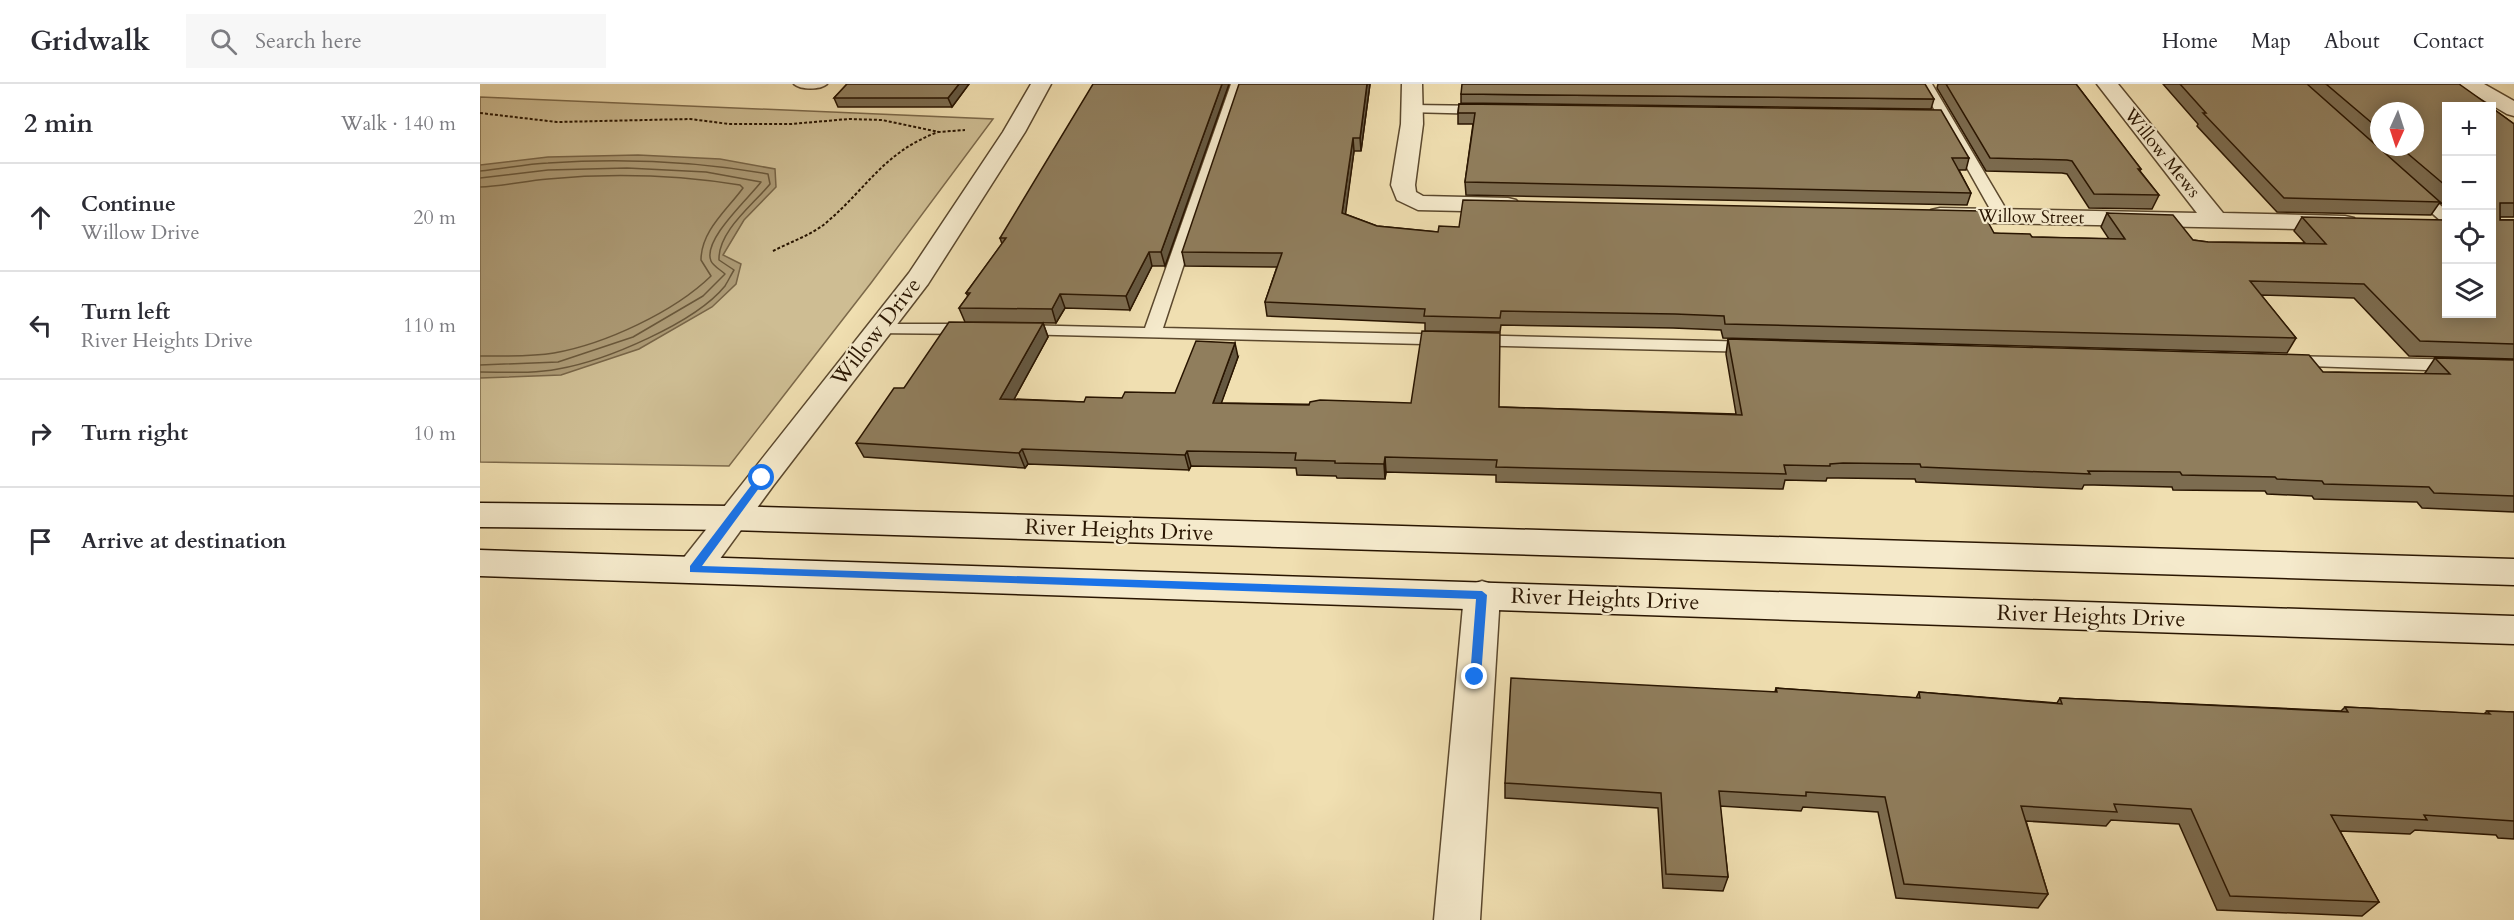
<!DOCTYPE html>
<meta charset="utf-8">
<style>
body{margin:0;font-family:Cardo,serif;background:#f7f7f7;color:#2b2b33}
.controls{position:absolute;right:18px;top:18px;display:grid;overflow:hidden;border-radius:0px;box-shadow:0 3px 15px #0003}
.controls button{width:54px;height:54px;display:grid;place-items:center;padding:0;border:0;border-bottom:2px solid #e1e1e2;background:#fff;color:#2b2b33;font:30px sans-serif}
.compass{position:absolute;left:1890px;top:18px;width:54px;height:54px;border-radius:50%;background:#fff;box-shadow:0 3px 15px #0003;rotate:183deg}
.stop{position:absolute;width:18px;height:18px;margin:-14px;border:4px solid #1a73e8;border-radius:50%;background:#fff}
.stop.end{background:#1a73e8;border-color:#fff;box-shadow:0 2px 6px #0008}
.list{margin:0;padding:0;list-style:none}
h2{display:flex;justify-content:space-between;align-items:center;height:78px;margin:0;padding:0 24px;font-size:26px}
h2 small{font-size:20px;font-weight:400;color:#7c7c81}
.list li{display:grid;grid-template-columns:39px 1fr auto;gap:18px;align-items:center;box-sizing:border-box;height:108px;padding:0 24px;border-top:2px solid #e1e1e2}
.list b{display:block;font-size:22px;white-space:nowrap}
.list p{margin:0;font-size:20px;white-space:nowrap;color:#7c7c81}
.list em{font-size:20px;font-style:normal;color:#7c7c81}
.icon{flex:none;width:33px;height:33px;fill:none;stroke:currentColor;stroke-width:2;stroke-linecap:round;stroke-linejoin:round}
.map{position:relative;flex:none;width:2034px;height:836px;overflow:hidden}
header{display:flex;align-items:center;gap:36px;box-sizing:border-box;height:84px;padding:0 30px;background:#fff;border-bottom:2px solid #e1e1e2}
header strong{font-size:28px}
nav{display:flex;gap:33px;margin-inline-start:auto;font-size:21px}
.search{width:420px;height:54px;background:#f7f7f7;display:flex;align-items:center;gap:15px;box-sizing:border-box;padding:0 21px;border-radius:0px;color:#7c7c81;font-size:22px}
main{display:flex}
aside{flex:1;background:#fff}
.map>svg:first-child{display:block}
.green{fill:#cebd93;stroke:#7c694a;stroke-width:1.5}
.water{fill:#ac9a75;stroke:#786547;stroke-width:1.5}
.lines{fill:none;stroke-linecap:round;stroke-linejoin:round}
.shore{stroke:#6a583b;stroke-width:1.5}
.lane-casing{stroke:#5b482d;stroke-width:3}
.street-casing{stroke:#5b482d;stroke-width:3}
.secondary-casing{stroke:#291501;stroke-width:3}
.path{stroke:#291501;stroke-width:2;stroke-dasharray:3 2;stroke-linecap:butt}
.lane{fill:#f5eacc;fill-rule:evenodd}
.street{fill:#f5eacc;fill-rule:evenodd}
.secondary{fill:#f5eacc;fill-rule:evenodd}
.wall{fill:#7c6c50;stroke:#291501;stroke-width:1.5;fill-rule:evenodd}
.shaded-wall{fill:#655841;stroke:#291501;stroke-width:1.5}
.building{fill:#907e5d;stroke:#291501;stroke-width:1.5}
.route{fill:#1a73e8}
.labels{text-anchor:middle;dominant-baseline:central;stroke-width:4.5;stroke-linejoin:round;paint-order:stroke}
.far-street-label{font-size:18px;fill:#291501;stroke:#f5eacc}
.street-label{font-size:22px;fill:#291501;stroke:#f5eacc}
</style>
<header>
<strong>Gridwalk</strong>
<div class="search"><svg class="icon" aria-label="search" viewBox="0 0 24 24"><circle cx="10" cy="10" r="6"/><path d="M15 15l6 6"/></svg>Search here</div>
<nav><a>Home</a><a>Map</a><a>About</a><a>Contact</a></nav>
</header>
<main>
<aside>
<h2>2 min<small>Walk · 140 m</small></h2>
<ul class="list">
<li><svg class="icon" aria-label="ahead" viewBox="0 0 24 24"><path d="M12 20V5M6 11l6-6 6 6"/></svg><div><b>Continue</b><p>Willow Drive</p></div><em>20 m</em></li>
<li><svg class="icon" aria-label="left" viewBox="0 0 24 24"><path d="M17 20v-9H6M10 6l-5 5 5 5"/></svg><div><b>Turn left</b><p>River Heights Drive</p></div><em>110 m</em></li>
<li><svg class="icon" aria-label="right" viewBox="0 0 24 24"><path d="M7 20v-9h11M14 6l5 5-5 5"/></svg><div><b>Turn right</b></div><em>10 m</em></li>
<li><svg class="icon" aria-label="arrive" viewBox="0 0 24 24"><path d="M6 21V4h12l-3 4 3 4H6"/></svg><div><b>Arrive at destination</b></div></li>
</ul>
</aside>
<div class="map">
<svg width="2034" height="836" viewBox="0 0 2034 836">
<rect width="100%" height="100%" fill="#f0dfb1"/>
<filter id="stains"><feTurbulence type="fractalNoise" baseFrequency=".00333" numOctaves="4"/><feColorMatrix values="0 0 0 0 .2 0 0 0 0 .09 0 0 0 0 .02 0 0 0 .5 -.17"/></filter>
<radialGradient id="worn" r=".72"><stop offset=".6" stop-color="#630" stop-opacity="0"/><stop offset="1" stop-color="#630" stop-opacity=".3"/></radialGradient>
<path class="green" d="M0,13l513,22 -122,164 -142,183 -249,-4z"/>
<path class="water" d="M158,71l82,4 55,10 1,18 -32,33 -21,35 18,9 -5,20 -24,23 -73,42 -78,26 -81,3v-213l68,-8z"/>
<g class="lines">
<path class="shore" d="M0,87c23,-2 45,-7 68,-8 74,-5 147,-2 220,11l2,10c-17,21 -52,47 -51,76l15,10c-3,5 -6,11 -9,16 -30,37 -120,75 -167,83 -26,5 -52,3 -78,3
M0,94l68,-8 79,-2 79,4 55,10c-12,16 -59,58 -50,79 2,5 10,9 14,13l-22,22 -70,41 -75,25 -78,3
M0,103c23,-1 45,-6 68,-8 64,-6 129,-4 192,6l3,3c-16,22 -42,43 -42,72l10,16c-37,36 -106,68 -157,77 -24,4 -49,3 -74,3"/>
<g class="lane-casing">
<path id="lane" d="M314,0h33c-7,6 -26,6 -33,0z
M751,0h12l-80,244 593,14 6,1 3,4 -3,4 -6,1 -745,-18 -3,-4 3,-4 6,-1 128,3z
M1440,0h12l78,132 -3,3 -5,2 -8,-5z
M932,21l75,1 7,4 -7,4 -80,-2 -2,-3 2,-3z
M1935,103l5,1 26,22v12l-5,-1 -31,-27 -2,-3 2,-3z
M398,240h95l6,1 3,4 -3,4 -6,1 -101,-1 -3,-4 3,-4z
M1805,272l229,5v12l-235,-8 -3,-4 3,-4z"/>
</g>
<g class="street-casing">
<path id="street" d="M551,0h20l-26,48 -97,152 -155,202 -67,92 -12,4 -12,-4 -6,-9 6,-9 227,-287 94,-141z
M922,0h20l1,40 -8,61 1,7 7,4 85,2 8,2 4,5 -4,5 -8,2 -90,-2 -21,-10 -6,-15 10,-61z
M1617,0h21l105,129 122,3 9,2 3,5 -3,5 -9,2 -405,-8 -9,-2 -3,-5 3,-5 9,-2 257,5z
M1980,0h24l30,17v15l-7,-2 -44,-26z
M1002,497l13,4 5,10 -20,325h-46l30,-325 5,-10z"/>
</g>
<g class="secondary-casing">
<path id="secondary" d="M0,419l251,3 1783,53v26l-1783,-55 -251,-3z
M0,466l2034,66v28l-2034,-68z"/>
</g>
<path class="path" d="M0,29l77,9 133,-3 39,5h62l58,-5 33,1 57,12 26,-2
M293,167c17,-9 39,-16 54,-29 41,-35 57,-70 111,-90"/>
<use href="#lane" class="lane"/>
<use href="#street" class="street"/>
<use href="#secondary" class="secondary"/>
</g>
<path class="wall" d="M367,0h122l-17,23h-114l-4,-9z
M749,0l-64,182h-13l-22,44 -65,-2 -9,15 -91,-1 -6,-14 9,-12 -2,-3 36,-49 -2,-6z
M890,0l-9,67h-7l-9,63 32,12 61,6 556,1 38,4 77,2 -8,-12 6,-14 86,27 15,2 97,1 -11,-12 8,-14 144,97 46,-206 22,16v93h-14v3h14v139l-105,-3 -55,-58 -93,-3 35,43 -9,15 -564,-15 -2,-8 -48,-2 -172,-3 -1,7 -75,-1v-8l-158,-7 -2,-14 12,-35 -92,-1 -3,-14z
M1458,0h138l65,85 -1,2 19,24 -7,14 -63,-1 -22,-34 -5,-1 -76,-2 -49,-83z
M1683,0h296l-13,22v101l-6,-5 -9,13 -154,-3 -80,-86 1,-2zM1899,27l36,36h-36z
M981,10l473,5 -3,10 -470,-6z
M979,20l510,54 -3,12h-7l12,23 -4,12 -501,-10 -1,-13 8,-58h-15v-11z
M563,239l5,14 -34,62 70,3 91,-9 63,-36 -17,46 278,4 237,7 -10,-60 2,-15 595,33 103,2 -1,-1 10,-15 79,2v152l-92,-4 -5,-6 -103,-3 -2,-3 -45,-2 -2,-3 -92,-1 -1,-3 -78,-2h-10l-2,4 -166,-7 -1,-3 -77,-1h-11l-1,3 -41,-1 -2,9 -287,-7v-7l-110,-3 -1,7 -48,-1 -1,-2 -39,-1 -1,-7 -105,-2 -2,4 -161,-6 -3,4 -161,-11 -8,-14 48,-55z
M1296,604l140,10 3,-6 138,11 3,-5 281,13 4,-4 139,7 3,-3 27,1v127l-16,-1 -2,-3 -81,-5 -5,4 -70,-3 39,71 -17,14 -145,-6 -38,-86 -68,-4 -5,6 -80,-5 22,73 -10,14 -142,-10 -18,-86 -75,-5 -2,4 -81,-5 8,71 -5,14 -60,-3 -5,-80 -153,-10v-15l270,-91z"/>
<path class="shaded-wall" d="M479,0h10l-17,23 -4,-9z
M742,0h7l-64,182 -4,-14z
M887,0h3l-9,67 -1,-13z
M873,54l1,13 -10,75 -2,-13z
M669,168l3,14 -22,44 -4,-14z
M580,210l5,14 -9,15 -4,-14z
M563,239l5,14 -42,77 -6,-15z
M755,259l3,14 -22,61 -3,-15z
M542,365l6,15 -3,4 -6,-15z
M707,367l4,15 -2,4 -4,-15z
M905,373l1,15 -1,7 -1,-15z"/>
<path class="building" d="M367,0h112l-11,14h-114z
M613,0h129l-61,168h-12l-23,44 -66,-2 -8,15 -93,-1 11,-15h-4l40,-55h-6z
M759,0h128l-7,54h-7l-11,75 35,13 61,6 1,-6 20,1 4,-27 519,11 12,22 36,1 2,3 93,2 -18,-26 66,2 20,25 15,2 118,2 -24,-27 144,3v94h46v-206l22,16v79h-14v17h14v124l-94,-3 -56,-57 -114,-3 46,57 -571,-14 -1,-8 -49,-2 -174,-3 -1,7 -76,-2 1,-7 -160,-7 17,-49 -100,-1z
M982,0h463l9,15 -473,-5z
M1466,0h130l65,85h-3l21,26 -65,-1 -22,-33 -5,-1 -77,-2z
M1700,0h127l133,118 -156,-4 -81,-85h3z
M1846,0h133l31,22h-44v80l-46,-39h15v-36h-36v18z
M979,20l482,6 28,48h-17l19,35 -506,-11 10,-69h-17z
M469,238l94,1 -43,76 84,3 2,-5 36,1 3,-6 50,1 21,-52 39,2 -22,60 96,2 1,-3 10,-2 91,3 11,-72 78,2 -1,74 243,8 -14,-76 581,16 14,17 127,2 -15,-16 79,2v136l-80,-3 -5,-6 -105,-3 -2,-3 -45,-2 -2,-2 -93,-2 -2,-3 -92,-1 2,3 -169,-7 -1,-3 -77,-1 -13,1v2l-46,-1 2,9 -290,-7 1,-7 -112,-3 -1,7 -49,-1v-2l-40,-1 1,-7 -109,-2 -2,4 -163,-6 -3,4 -163,-10 38,-55h10z
M1031,594l266,14 -1,-4 144,10 -1,-6 143,12 -2,-6 288,14 -3,-5 145,7 -3,-3 27,1v109l-90,-6 3,5 -96,-5 48,87 -149,-6 -39,-87 -77,-5 3,8 -96,-6 27,88 -144,-10 -19,-87 -79,-5v4l-87,-5 9,86 -62,-3 -5,-81 -156,-10z"/>
<path class="route" d="M282,390l5,4 -2,2 -63,86 780,25 5,4 -6,82 -6,4 -5,-4 6,-78 -786,-27v-6l69,-91z"/>
<g class="labels">
<g class="far-street-label">
<text transform="translate(1682 69) rotate(51)">Willow Mews</text>
<text transform="translate(1551 133) rotate(1)">Willow Street</text>
</g>
<g class="street-label">
<text transform="translate(396 248) rotate(-52)">Willow Drive</text>
<text transform="translate(639 446) rotate(2)">River Heights Drive</text>
<text transform="translate(1125 515) rotate(2)">River Heights Drive</text>
<text transform="translate(1611 532) rotate(2)">River Heights Drive</text>
</g>
</g>
<rect width="100%" height="100%" filter="url(#stains)"/>
<rect width="100%" height="100%" fill="url(#worn)"/>
</svg>
<div class="controls">
<button>+</button>
<button>−</button>
<button><svg class="icon" aria-label="locate" viewBox="0 0 24 24"><circle cx="12" cy="12" r="6"/><path d="M12 2v4M12 18v4M2 12h4M18 12h4"/></svg></button>
<button><svg class="icon" aria-label="layers" viewBox="0 0 24 24"><path d="M12 4l9 5-9 5-9-5zM3 14l9 5 9-5"/></svg></button>
</div>
<svg class="compass" viewBox="-18 -18 36 36"><path d="M0-13l5 13h-10z" fill="#e53935"/><path d="M0 13l5-13h-10z" fill="#7c7c81"/></svg>
<div class="stop" style="left:282px;top:394px"></div>
<div class="stop end" style="left:995px;top:593px"></div>
</div>
</main>
